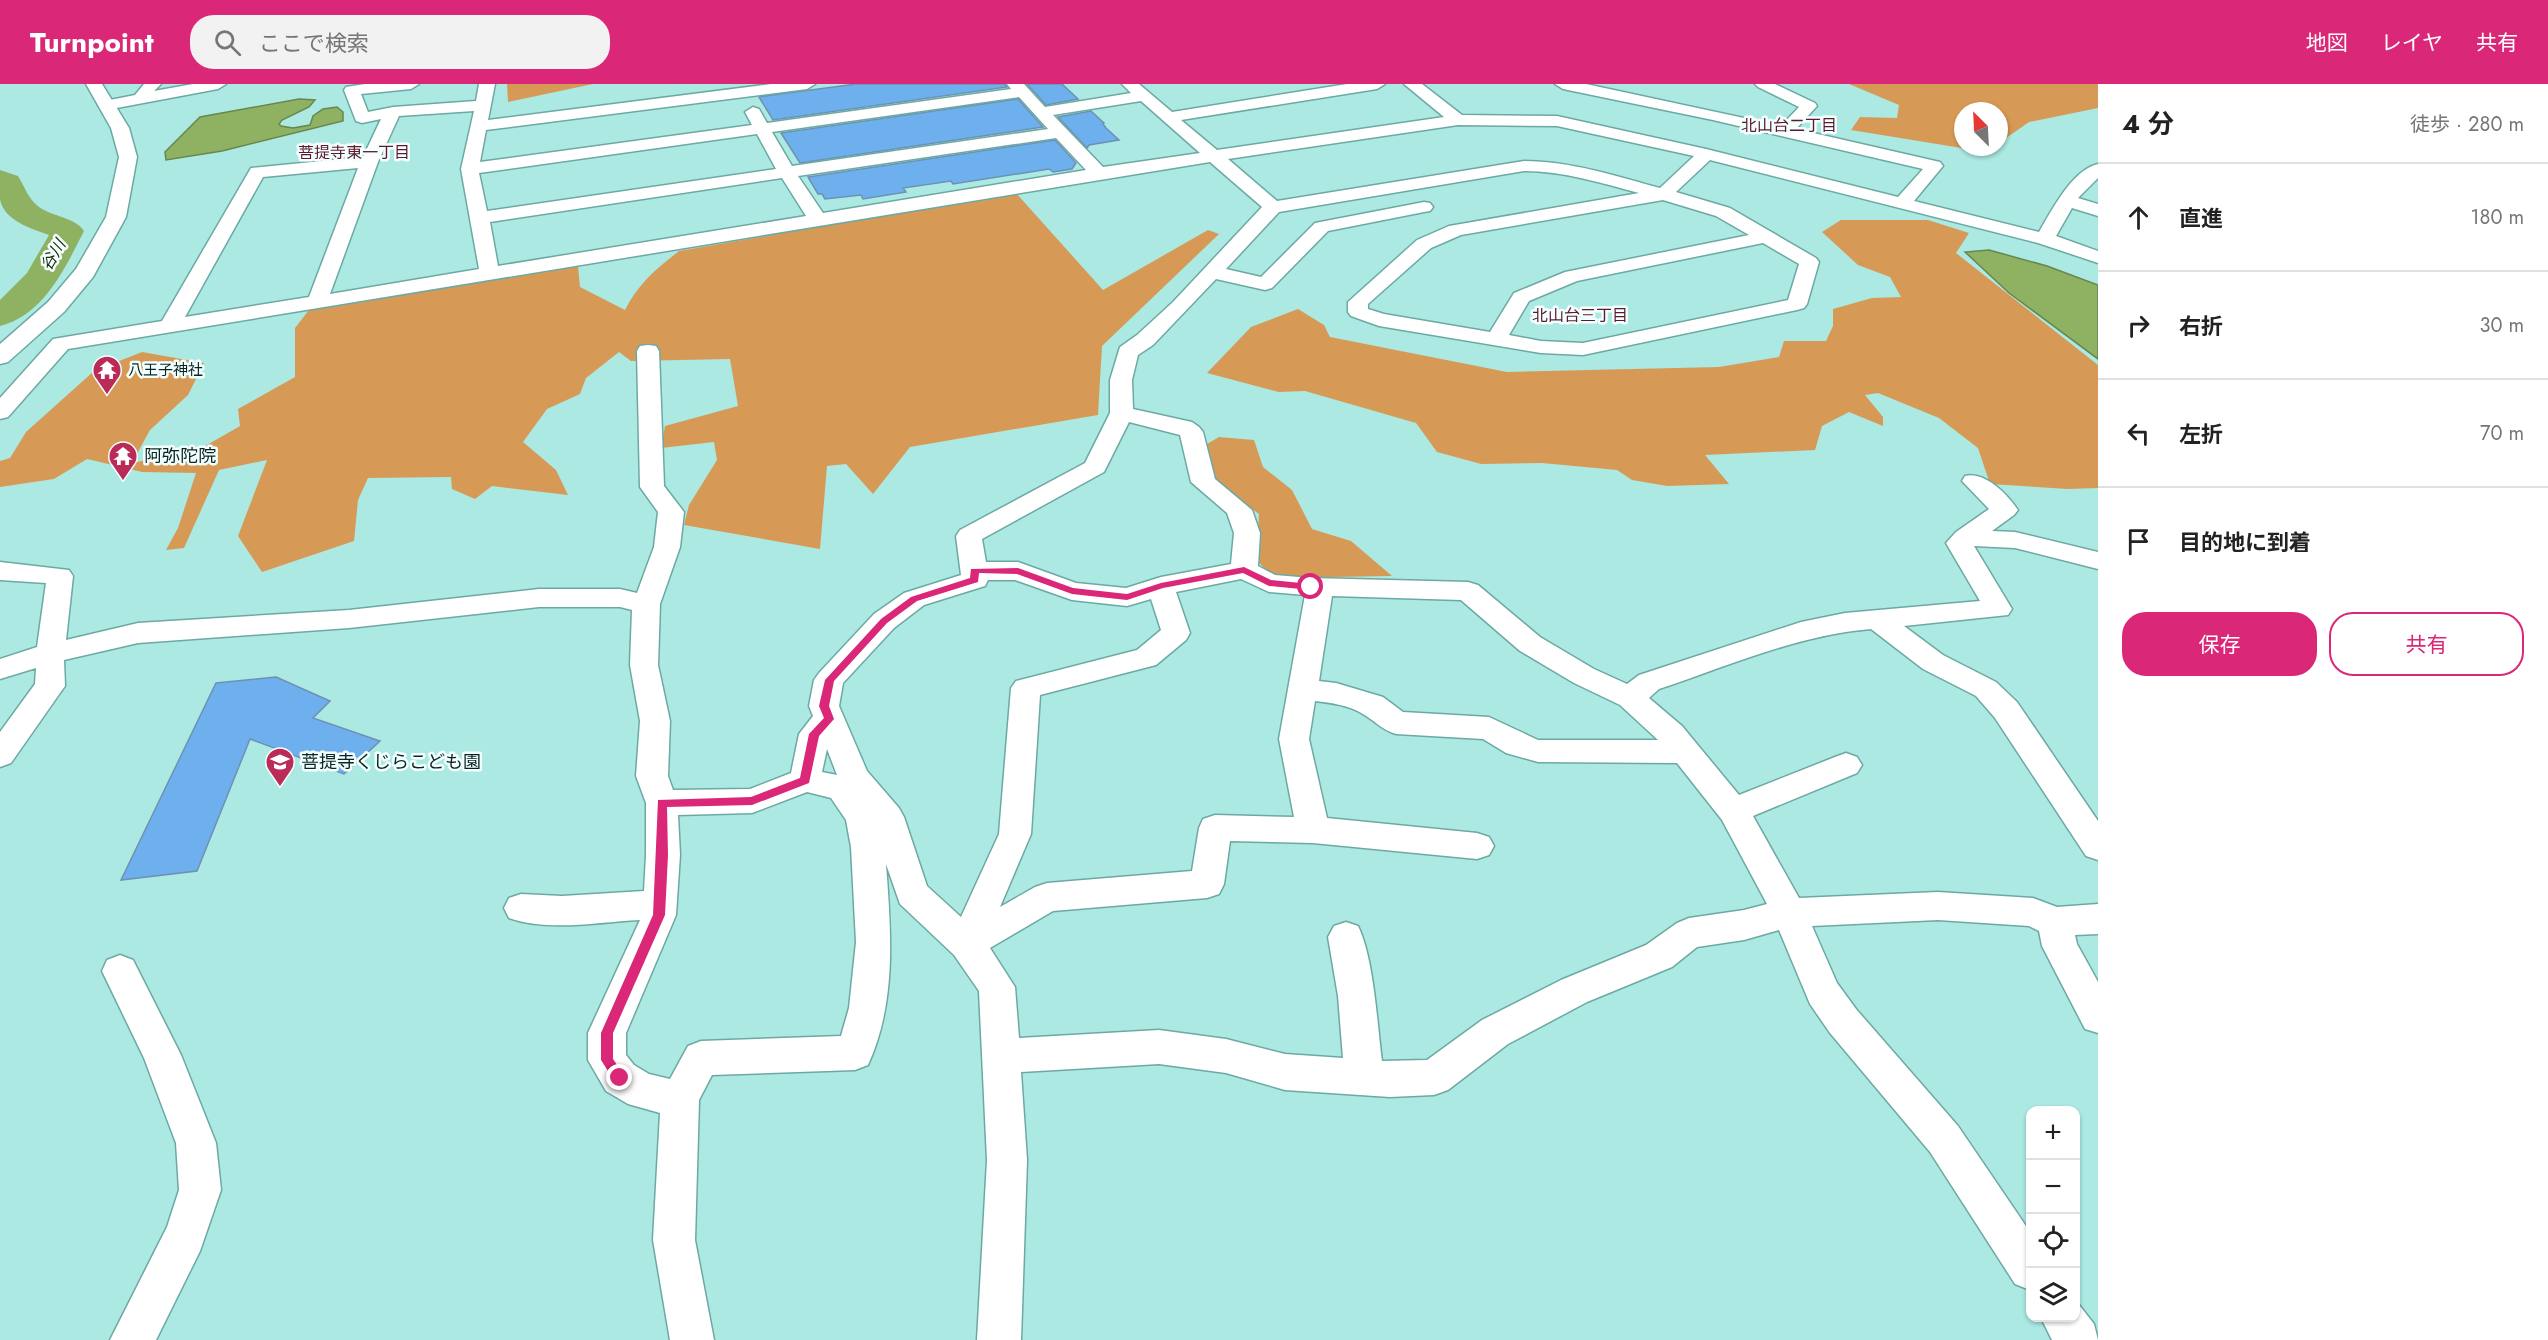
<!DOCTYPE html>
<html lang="ja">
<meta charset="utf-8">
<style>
body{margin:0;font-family:Jost,"Noto Sans JP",sans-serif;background:#f2f2f2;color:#222}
.controls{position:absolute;right:18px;bottom:18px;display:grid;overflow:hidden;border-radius:12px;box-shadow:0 2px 4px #0004}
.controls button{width:54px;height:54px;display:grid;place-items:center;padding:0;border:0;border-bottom:2px solid #e0e0e0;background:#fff;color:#222;font:30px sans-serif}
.compass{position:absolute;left:1954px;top:18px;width:54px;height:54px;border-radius:50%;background:#fff;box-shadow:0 2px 4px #0004;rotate:336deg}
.stop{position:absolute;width:18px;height:18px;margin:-14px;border:4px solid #db2777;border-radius:50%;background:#fff}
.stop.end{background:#db2777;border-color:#fff;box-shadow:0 2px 6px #0008}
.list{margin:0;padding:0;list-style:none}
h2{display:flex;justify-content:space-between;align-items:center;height:78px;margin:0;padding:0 24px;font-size:26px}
h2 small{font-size:20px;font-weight:400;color:#767676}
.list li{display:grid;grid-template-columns:39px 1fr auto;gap:18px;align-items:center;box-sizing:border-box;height:108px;padding:0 24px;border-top:2px solid #e0e0e0}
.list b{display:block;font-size:22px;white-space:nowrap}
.list em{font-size:20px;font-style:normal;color:#767676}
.actions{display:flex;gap:12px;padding:18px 24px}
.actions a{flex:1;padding:14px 0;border:2px solid #db2777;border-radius:24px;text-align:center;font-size:21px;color:#db2777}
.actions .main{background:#db2777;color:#fff}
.icon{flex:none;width:33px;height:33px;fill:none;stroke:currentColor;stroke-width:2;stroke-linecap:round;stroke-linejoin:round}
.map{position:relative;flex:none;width:2098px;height:1256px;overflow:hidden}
header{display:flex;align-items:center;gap:36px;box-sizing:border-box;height:84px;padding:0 30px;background:#db2777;color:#fff}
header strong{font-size:28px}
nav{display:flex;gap:33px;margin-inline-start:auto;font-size:21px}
.search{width:420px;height:54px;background:#f2f2f2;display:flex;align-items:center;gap:15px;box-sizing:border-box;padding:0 21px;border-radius:24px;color:#767676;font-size:22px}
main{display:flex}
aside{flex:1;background:#fff}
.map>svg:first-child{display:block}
.green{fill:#d79a56}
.water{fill:#8fb162;stroke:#67874f;stroke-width:1.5}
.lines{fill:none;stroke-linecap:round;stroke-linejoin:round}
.river{fill:#8fb162;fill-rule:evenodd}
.building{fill:#6eb0ed;stroke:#6e91b3;stroke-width:1.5}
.minor-casing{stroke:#6ca9a3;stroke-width:3}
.major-casing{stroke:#6ca9a3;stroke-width:3}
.minor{fill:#fff;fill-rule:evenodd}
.major{fill:#fff;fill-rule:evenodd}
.route{fill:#db2777}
.labels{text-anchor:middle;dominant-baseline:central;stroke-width:5;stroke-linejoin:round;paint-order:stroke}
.far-poi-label{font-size:15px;fill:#0a2422;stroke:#f3fffe;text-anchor:start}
.far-neighbourhood-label{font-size:16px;fill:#5d182c;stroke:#f3fffe}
.far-water-label{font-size:16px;font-style:italic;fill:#212e0d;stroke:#f3fffe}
.poi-label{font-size:18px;fill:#0a2422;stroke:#f3fffe;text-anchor:start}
</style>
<header>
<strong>Turnpoint</strong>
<div class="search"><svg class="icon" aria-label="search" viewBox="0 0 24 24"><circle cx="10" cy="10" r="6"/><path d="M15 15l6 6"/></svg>ここで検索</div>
<nav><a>地図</a><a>レイヤ</a><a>共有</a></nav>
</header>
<main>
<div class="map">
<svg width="2098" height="1256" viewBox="0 0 2098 1256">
<rect width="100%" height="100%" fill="#abe9e2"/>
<path class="green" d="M507,0h86l-85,18z
M1849,0h249v24l-69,14 -30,21v-32h-36v36h29l-6,5 -135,-22 9,-13 37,1 2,-13z
M1016,109l87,97 105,-60 11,4 -117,112 -4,69 -188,32 -37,47 -27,-30 -19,2 -7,83 -136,-24 5,-20 28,-45 -3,-18 -53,6 4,-22 73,-20 -8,-47 -99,2 -12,-9 -33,26 -6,16 -33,15 -24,33 33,28 12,25 -76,-9 -17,13 -23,-10 -1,-12 -83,1 -10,22 -4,41 -92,31 -24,-36 29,-76 -48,10 -35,78 -18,2 12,-22 18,-55 -54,-1 -55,-13 -33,20 -54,8v-26l10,-3 16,-26 68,-61 48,-19 62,11 -16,32 -38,35 -18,33 68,-14 40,-23 -2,-17 57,-32v-49l17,-22 266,-40 2,21 45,23c13,-26 31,-41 54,-59z
M1841,136h87l41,13 -13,20 142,112v123l-30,1 -78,-5 -12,-36 -39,-30 -61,-25 -13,2 18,22v9l-34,-14 -27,14 -7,24 -110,5 24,29 -62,2 -35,-6 -15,-10 -75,-7 -61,1 -44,-12 -21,-29 -111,-32 -26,1 -72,-19 44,-46 47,-18 26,16 6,12 177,35 212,-5 60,-10 5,-16h42l7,-15v-17l39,-11 29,-1 -11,-20 -32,-12 -36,-33z
M1219,353l35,3 9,27 29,23 20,39 39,12 41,35 -119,2 -17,-19 3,-45 -47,-35 -5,-35z"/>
<path class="water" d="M299,15l16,1 -6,7 -27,13 -3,4 2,2 12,2 17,-3 3,-9 10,-7 14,-2 6,5v9l-121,30 -56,9 -1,-8 35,-35z
M1989,166l58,16 51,19v74l-89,-66 -44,-41z"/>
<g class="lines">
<path class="river" d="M0,86l18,6c7,11 10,23 21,31 14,10 36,10 45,24 -19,37 -40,84 -84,95v-26l27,-27 22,-38c-17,-6 -46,-15 -49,-36 0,-9 0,-20 0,-29z"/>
</g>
<path class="building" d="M856,0h149l2,3 -234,33 -14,-23z
M1027,0h35l16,15 -32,6z
M1018,15l25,28 -243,36 -19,-30z
M1091,27l13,12 -1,1 3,4 13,12 -30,5 -2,3 -29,-31z
M1055,56l21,23 -4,6 -19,3 -4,-3 -96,15 -2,-3 -48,7 3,4 -43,7 -2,-4 -36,4 -3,-5h-4l-10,-17z
M276,593l54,24 -17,17 67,23 -36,33 -94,-35 -53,132 -76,9 95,-197z"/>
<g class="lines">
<g class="minor-casing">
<path id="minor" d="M144,0h17l-7,7 39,-7h33l-8,5 -112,21 -8,-5 2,-3 35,-7z
M365,0h54l-8,5 -50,5 7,18 25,-5 83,-6 3,-17h16l-7,36 283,-36h44l-8,5 -321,41 -6,32 272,-37 -7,-13 8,-5 6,2 8,14 244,-34 -4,-5h17l21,23 86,-14 -9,-9h17l33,28 175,-28h38l-8,5 -196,31 36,30 227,-33 -40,-33h18l40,31 95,1 149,33 192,48 25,-28 -210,-49 -150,-31 -8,-5h31l195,42 18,-19 -41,-20 -3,-3h20l40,19 2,3 -21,23 144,33 3,4 -29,35 125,31c13,-22 33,-62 59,-68v14l-20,20 20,6v12l-26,-8 -16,28 42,15v12l-60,-20 -328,-83 -34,32 54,16 86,50 3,4 -12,42 -3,4 -7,2 -214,45 -42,-2 -162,-27 -28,-10 -3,-4v-10l69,-62 32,-14 190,-33c-38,-10 -76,-22 -115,-22l-245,41 -53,57 35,8 54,-54 109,-21 6,1 3,4 -3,4 -6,1 -96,19 -56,57 -7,2 -49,-11 -63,66 -15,10 -6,25 1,29 59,13 7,5 4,5 12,47 37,31 8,23 -2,33 17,9 36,3 157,4 10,3 62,52 54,32 33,15 12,-9 162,-53 44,-9 135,-12 -34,-58 10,-11 33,-23 -27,-28 3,-5c20,-5 42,18 53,34l-4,5 -22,16 23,1 83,20v17l-83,-21 -41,-2 38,63 -4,6 -104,11 39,29 53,27 21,20 81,119v39l-12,-4 -91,-138 -19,-22 -53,-27 -52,-40c-73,6 -143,37 -212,60l-10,9 33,28 57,69 96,-38 11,-4 11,4 5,8 -5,8 -104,43 46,82 139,-6 95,6 24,9 41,-3v30l-23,1 2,9 21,38v51l-13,-4 -43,-83 -3,-15 -10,-5 -91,-6 -126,6 25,57 19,26 102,117 72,106v58l-15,-6 -85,-132 -100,-119 -20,-29 -31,-74 -35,10 -47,7 -25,20 -85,35 -79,42 -60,46 -14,5 -44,2 -105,-7 -59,-17 -67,-9 -138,8 6,88 -6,180h-44l10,-180 -8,-169 -25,-36 -54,-51 -14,-40c5,67 11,138 -18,201l-13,5 -143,5 -13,25 -4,140 19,100h-44l-17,-100 7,-127 -32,-9 -22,-13 -18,-31v-27l52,-113c-42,2 -91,12 -131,-2l-5,-10 5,-10 12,-4 41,2 82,-5 2,-36v-52l-10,-27 4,-55 -10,-56 2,-55 -12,-3h-81l-190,21 -211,15 -74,17 1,26 -5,7 -49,70 -11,4v-35l35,-48 1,-16 -36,11v-20l37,-12 9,-64 -46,-3v-18l69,8 4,6 -7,64 72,-17 211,-13 190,-21h81l17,4 17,-46 4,-35 -18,-25 -3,-136 3,-5 8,-1 8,1 3,5 5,135 20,26 -4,35 -20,57 -2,61 12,56 -2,55 5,14 77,-1 41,-16 8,-39 14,-18 -4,-10 5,-26 5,-7 55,-59 30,-21 57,-18 -5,-39 4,-6 125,-67 25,-50v-33l10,-33 17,-12 36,-33 89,-95 -52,-45 -1142,187 -60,68 -8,2v-21l53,-59 109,-18 89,-153 112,-11 18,-38 -19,4 -6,-2 -12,-31 2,-3zM1019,13l29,32 -256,37 -20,-34zM1141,17l59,52 -97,14 -50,-52zM474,27l-13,58 18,100 -149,25 48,-132 21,-46zM1458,41l99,1 137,30 -34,32c-44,-12 -90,-27 -136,-27l-247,40 -49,-42zM757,50l19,35 -289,42 -8,-38zM1056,54l30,32 -263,43 -25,-37zM358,84l-49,129 -124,20 78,-140zM782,94l24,38 -308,50 -8,-44zM1663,116l53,16 33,19 -184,37 -51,21 -24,39 -106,-18 -16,-5v-5l63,-56 30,-13zM1763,159l36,21 -11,36 -205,43 -42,-2 -32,-6 20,-34 48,-20zM1129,338l51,13 11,47 36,31 7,20 -3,31 -70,13 -35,11 -50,-5 -58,-21h-32l-4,-23 122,-67zM1241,495l28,13 36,3 -26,144 15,78 -79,-2 -12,4 -4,9 -7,43 -145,12 -12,4 -35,20 31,-73 9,-139 116,-30 30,-25 4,-7 -14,-41zM988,496h27l57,20 55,6 24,-7 10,31 -24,20 -121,31 -5,7 -12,146 -38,83 -34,-31 -23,-69 -5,-9 -32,-37 -28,-65 4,-23 51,-55 30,-23 61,-19zM1332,512l129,4 59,51 54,32 46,22 38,35h-120l-49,-23 -86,-5 -20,-15 -47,-14 -17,-2zM1315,617c16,2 34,4 48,13 12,7 19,16 33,20l87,5 23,14 32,9 139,1 45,57 45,84 -23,6 -55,8 -12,5 -31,22 -85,35 -79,40 -55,40 -45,1c-5,-38 -8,-102 -24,-135l-12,-4 -12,4 -6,11 10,59 5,62 -58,-4 -59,-15 -67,-9 -140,8 -4,-51 -25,-39 63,-37 154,-13 12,-4 5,-10 6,-43 83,2 164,16 12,-4 5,-9 -5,-9 -12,-4 -150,-15 -18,-79zM827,665l10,26 -15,-3zM807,708l24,6 15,22 5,27 5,95 -7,66 -8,28 -140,5 -13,5 -18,33 -21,-5 -15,-9 -8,-10v-22l50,-118 4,-60 -2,-40 74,-2z
M120,871l13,5 48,95 35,88 5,47 -21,61 -44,89h-46l57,-113 12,-37 -3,-47 -32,-85 -42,-87 5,-11z
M2076,1217l18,23 4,16h-46l-11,-22h35z"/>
</g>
<g class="major-casing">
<path id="major" d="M86,0h16l27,44 8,29 -11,60 -33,60 -29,35 -56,50 -8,2v-20l48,-42 28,-33 30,-52 13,-60 -8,-29z"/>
</g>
<use href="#minor" class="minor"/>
<use href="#major" class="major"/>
</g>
<path class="route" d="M1244,483l27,13 40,4 4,3 -4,3 -42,-4 -26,-13 -80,15 -36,12 -55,-6 -55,-20 -38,-1 -1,9 -61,19 -30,22 -53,58 -5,25 5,13 -15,17 -10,47 -57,22 -85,2 1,48 -3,60 -52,118v26l13,19 -6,6 -5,-2 -14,-22v-27l52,-118 5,-115 93,-3 49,-19 9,-44 15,-16 -5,-12 6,-26 56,-61 30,-22 59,-19 1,-9 47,-1 55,20 54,6 34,-11z"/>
<defs>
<g id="temple-pin" transform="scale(1.5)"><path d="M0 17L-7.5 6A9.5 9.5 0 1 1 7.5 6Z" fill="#ba2b58" stroke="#f3fffe"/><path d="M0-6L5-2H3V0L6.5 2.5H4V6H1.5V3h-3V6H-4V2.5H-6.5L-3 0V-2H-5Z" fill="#fff"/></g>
<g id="school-pin" transform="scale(1.5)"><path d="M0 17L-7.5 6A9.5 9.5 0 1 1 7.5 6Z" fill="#ba2b58" stroke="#f3fffe"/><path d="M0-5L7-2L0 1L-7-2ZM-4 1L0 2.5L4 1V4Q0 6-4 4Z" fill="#fff"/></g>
</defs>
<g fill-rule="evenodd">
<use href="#temple-pin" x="107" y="286"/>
<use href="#temple-pin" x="123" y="372"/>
<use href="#school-pin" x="280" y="678"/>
</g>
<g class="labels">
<g class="far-poi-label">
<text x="128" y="286">八王子神社</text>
</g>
<g class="far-neighbourhood-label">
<text x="1789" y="41">北山台二丁目</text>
<text x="354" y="68">菩提寺東一丁目</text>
<text x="1580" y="231">北山台三丁目</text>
</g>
<g class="far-water-label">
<text transform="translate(53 171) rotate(-59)">谷川</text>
</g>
<g class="poi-label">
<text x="144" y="372">阿弥陀院</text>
<text x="301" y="678">菩提寺くじらこども園</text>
</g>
</g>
</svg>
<div class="controls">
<button>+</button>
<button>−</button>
<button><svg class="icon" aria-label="locate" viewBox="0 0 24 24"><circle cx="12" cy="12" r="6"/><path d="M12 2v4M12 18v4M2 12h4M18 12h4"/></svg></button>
<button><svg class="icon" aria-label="layers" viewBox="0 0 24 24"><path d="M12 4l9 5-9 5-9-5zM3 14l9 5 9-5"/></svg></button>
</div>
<svg class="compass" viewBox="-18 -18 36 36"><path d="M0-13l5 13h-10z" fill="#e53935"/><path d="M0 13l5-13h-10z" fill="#767676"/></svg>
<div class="stop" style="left:1311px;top:503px"></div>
<div class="stop end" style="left:620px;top:994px"></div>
</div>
<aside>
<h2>4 分<small>徒歩 · 280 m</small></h2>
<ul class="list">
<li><svg class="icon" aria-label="ahead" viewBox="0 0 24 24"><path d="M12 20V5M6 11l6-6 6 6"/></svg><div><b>直進</b></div><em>180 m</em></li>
<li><svg class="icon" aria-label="right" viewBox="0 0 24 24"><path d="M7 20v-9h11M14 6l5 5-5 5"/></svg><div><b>右折</b></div><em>30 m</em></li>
<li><svg class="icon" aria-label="left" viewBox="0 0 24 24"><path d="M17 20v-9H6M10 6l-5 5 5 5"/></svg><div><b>左折</b></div><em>70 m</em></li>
<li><svg class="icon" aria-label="arrive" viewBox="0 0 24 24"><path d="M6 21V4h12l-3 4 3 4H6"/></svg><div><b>目的地に到着</b></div></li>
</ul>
<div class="actions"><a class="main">保存</a><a>共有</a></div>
</aside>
</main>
